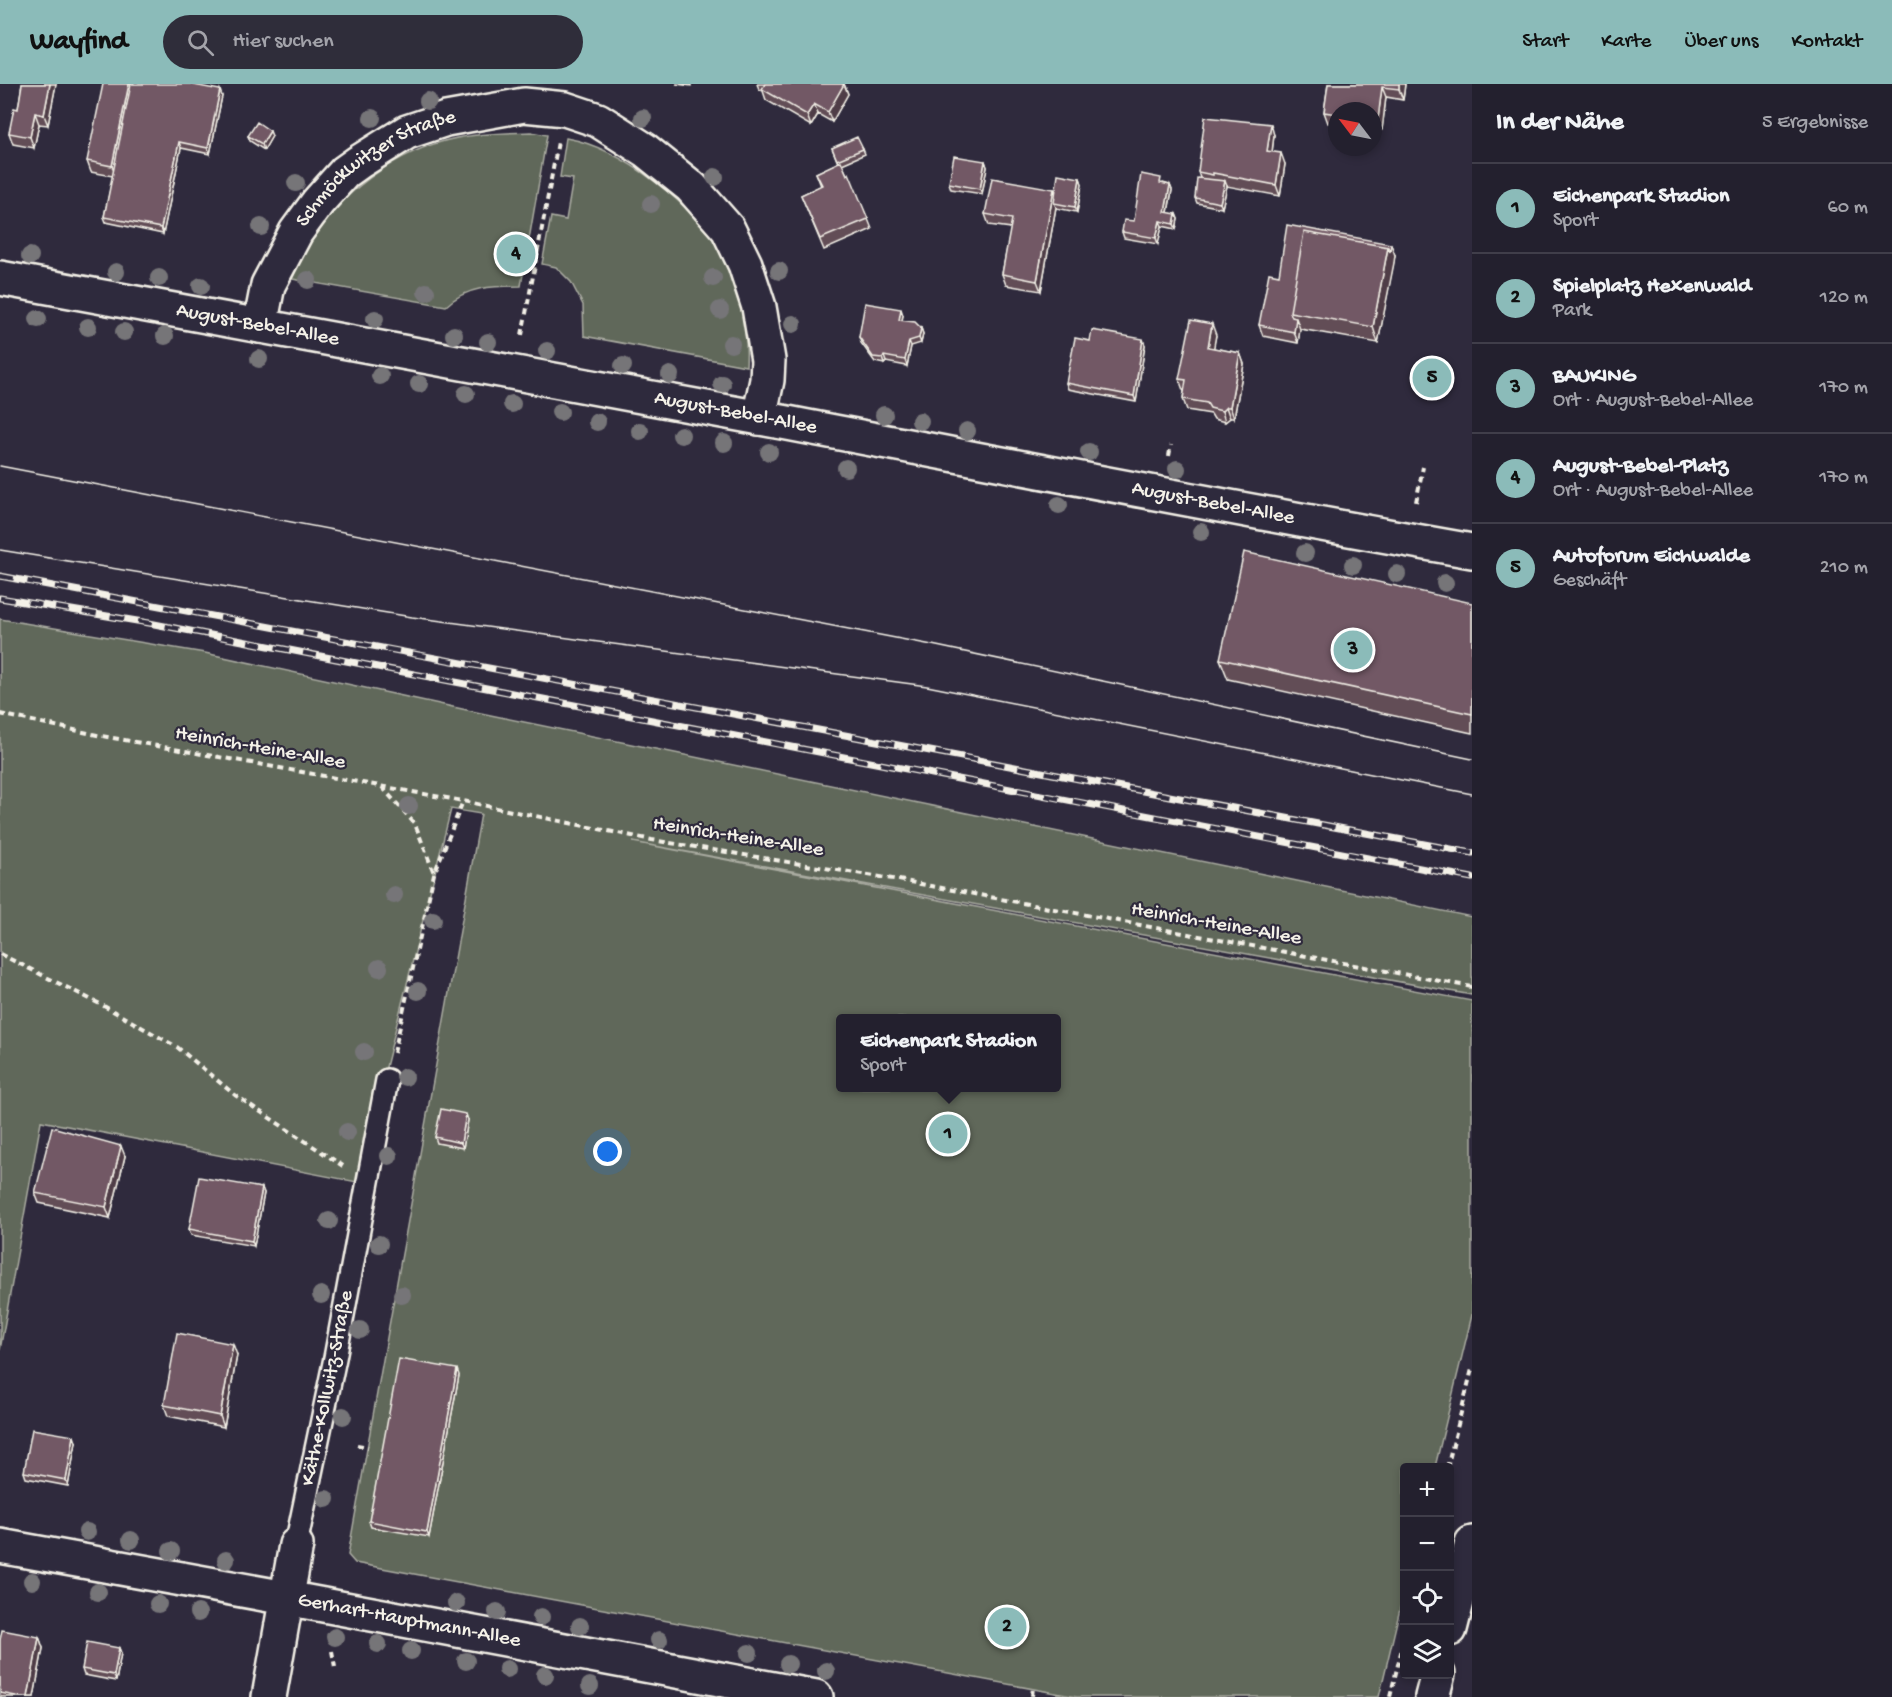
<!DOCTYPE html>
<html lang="de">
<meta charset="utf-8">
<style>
body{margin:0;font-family:"Gochi Hand",sans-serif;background:#2f2d3a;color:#f1f3f6}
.controls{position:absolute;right:18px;bottom:18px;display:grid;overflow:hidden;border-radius:6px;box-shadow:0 3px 9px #0003}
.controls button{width:54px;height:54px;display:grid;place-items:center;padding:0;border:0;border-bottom:2px solid #403e4a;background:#23202e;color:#f1f3f6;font:30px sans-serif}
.compass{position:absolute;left:1328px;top:18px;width:54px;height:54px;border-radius:50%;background:#23202e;box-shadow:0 3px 9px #0003;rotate:302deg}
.you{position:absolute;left:608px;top:1068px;width:21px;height:21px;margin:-15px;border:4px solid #fff;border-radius:50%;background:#1a73e8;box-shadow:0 0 0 9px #1a73e833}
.badge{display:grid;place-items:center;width:39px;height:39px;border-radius:50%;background:#8bbbb9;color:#111;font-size:20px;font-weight:700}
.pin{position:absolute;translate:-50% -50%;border:3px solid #fff;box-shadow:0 2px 6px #0006}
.popup{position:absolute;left:836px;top:930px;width:225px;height:78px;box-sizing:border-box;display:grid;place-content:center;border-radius:6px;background:#23202e;filter:drop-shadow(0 2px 4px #0005);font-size:20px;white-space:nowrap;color:#a3a3aa}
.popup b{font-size:22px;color:#f1f3f6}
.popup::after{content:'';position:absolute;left:50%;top:100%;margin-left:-12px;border:12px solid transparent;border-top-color:#23202e}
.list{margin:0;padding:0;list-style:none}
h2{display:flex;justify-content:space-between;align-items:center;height:78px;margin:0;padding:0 24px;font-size:26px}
h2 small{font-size:20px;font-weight:400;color:#a3a3aa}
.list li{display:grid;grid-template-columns:39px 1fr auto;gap:18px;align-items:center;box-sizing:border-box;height:90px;padding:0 24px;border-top:2px solid #403e4a}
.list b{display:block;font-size:22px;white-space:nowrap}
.list p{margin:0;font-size:20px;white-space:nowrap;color:#a3a3aa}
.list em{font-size:20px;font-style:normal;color:#a3a3aa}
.icon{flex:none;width:33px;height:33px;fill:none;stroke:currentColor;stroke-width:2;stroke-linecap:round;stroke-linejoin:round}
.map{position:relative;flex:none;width:1472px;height:1613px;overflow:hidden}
header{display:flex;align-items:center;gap:36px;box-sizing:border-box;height:84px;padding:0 30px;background:#8bbbb9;color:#111}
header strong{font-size:28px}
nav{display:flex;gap:33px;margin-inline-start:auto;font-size:21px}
.search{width:420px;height:54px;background:#2f2d3a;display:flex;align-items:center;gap:15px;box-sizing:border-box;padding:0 21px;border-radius:33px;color:#a3a3aa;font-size:22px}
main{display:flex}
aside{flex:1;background:#23202e}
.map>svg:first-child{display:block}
.green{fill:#60675a;stroke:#aaaca1;stroke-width:1.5;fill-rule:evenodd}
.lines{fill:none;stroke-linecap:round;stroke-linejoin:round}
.lane-casing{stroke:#f4f1e8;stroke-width:26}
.street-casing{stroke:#f4f1e8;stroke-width:38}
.secondary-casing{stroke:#f4f1e8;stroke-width:38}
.path{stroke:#f4f1e8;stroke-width:4;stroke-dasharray:6 4.5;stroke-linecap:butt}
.lane{stroke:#2f2a3d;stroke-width:21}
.street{stroke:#2f2a3d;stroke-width:33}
.secondary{stroke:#2f2a3d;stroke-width:33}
.tram{stroke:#f4f1e8;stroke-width:1.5}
.rail-casing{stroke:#f4f1e8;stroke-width:7}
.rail{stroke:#2f2a3d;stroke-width:4.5;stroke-dasharray:14;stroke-linecap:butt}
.tree{fill:#767578}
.wall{fill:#624d57;stroke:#f4f1e8;stroke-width:1.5}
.shaded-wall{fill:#503e47;stroke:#f4f1e8;stroke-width:1.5}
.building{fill:#725965;stroke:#f4f1e8;stroke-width:1.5}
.labels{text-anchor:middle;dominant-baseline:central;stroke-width:4.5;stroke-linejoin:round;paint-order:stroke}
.street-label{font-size:21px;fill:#f4f1e8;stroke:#2f2a3d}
</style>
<header>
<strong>Wayfind</strong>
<div class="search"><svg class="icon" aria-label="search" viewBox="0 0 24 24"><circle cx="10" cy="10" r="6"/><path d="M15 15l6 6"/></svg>Hier suchen</div>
<nav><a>Start</a><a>Karte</a><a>Über uns</a><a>Kontakt</a></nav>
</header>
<main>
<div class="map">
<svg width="1472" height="1613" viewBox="0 0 1472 1613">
<rect width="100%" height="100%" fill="#2f2a3d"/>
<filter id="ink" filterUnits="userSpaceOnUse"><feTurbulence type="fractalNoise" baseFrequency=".0167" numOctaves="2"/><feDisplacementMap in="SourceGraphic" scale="12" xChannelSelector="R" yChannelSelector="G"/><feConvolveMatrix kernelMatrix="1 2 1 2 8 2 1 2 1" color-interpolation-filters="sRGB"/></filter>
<g filter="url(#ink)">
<path class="green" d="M531,48l16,3 -26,151c-28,0 -54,0 -75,20l-154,-27c4,-9 8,-20 13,-29 31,-55 91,-100 152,-112 25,-5 49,-5 74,-6z
M566,54c57,10 128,68 158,117 17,29 24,78 22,111l-162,-30 -1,-31 -12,-23 -15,-15 -14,-3 9,-47 15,3 7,-41 -13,-2z
M0,535l205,34 271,59 996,205v78l-839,-153 839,159v314l-37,152 -31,1v124l-25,105h-302l-722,-134 -7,-8 133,-741 -30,-5 -94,373 -316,-61 -41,229zM840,934h216v70h-216z"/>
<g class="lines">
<g class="lane-casing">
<g id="lane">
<path id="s1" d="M296,1461l39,-187 52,-278"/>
</g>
</g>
<g class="street-casing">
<g id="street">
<path id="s2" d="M0,194c252,47 503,92 755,139 239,45 477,92 717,134"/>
<path id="s3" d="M260,242l8,-41 28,-53 22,-30 27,-30 14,-10 48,-30 39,-13 78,-14 41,4 33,11 47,30 46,37 37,42 17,35 14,43 9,53 -1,20 -8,38"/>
<path id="s4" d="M0,1462l286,52 530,99"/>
<path d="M269,1613l27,-152"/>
</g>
</g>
<g class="secondary-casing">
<path id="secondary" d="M1450,1545l22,-86
M1432,1613l6,-23"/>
</g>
<path class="path" d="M522,251l36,-193
M1169,372l2,-11
M1416,418l7,-35
M0,630l102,22 361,65 189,39 247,40 573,107
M382,703l33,37 19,49
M0,870l102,51 75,42 58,48 108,71
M394,969l40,-179 29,-73
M357,1361l11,2
M1447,1384l25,-99
M332,1567l3,16
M1032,1612l1,-8
M1390,1613l14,-57"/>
<use href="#lane" class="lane"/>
<use href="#street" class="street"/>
<use href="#secondary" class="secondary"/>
<path class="tram" d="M0,382l932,179 540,114
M0,466l412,67 515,69 545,108"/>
<g class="rail-casing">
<path id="rail" d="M0,492l1472,277
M0,514l149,25 1323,255"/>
</g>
<use href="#rail" class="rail"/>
</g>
<g class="tree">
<circle cx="428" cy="17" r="9"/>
<circle cx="372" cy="34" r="9"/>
<circle cx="643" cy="34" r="9"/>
<circle cx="715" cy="93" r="9"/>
<circle cx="296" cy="99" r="9"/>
<circle cx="651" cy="120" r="9"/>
<circle cx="261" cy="143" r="9"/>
<circle cx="30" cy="172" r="9"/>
<circle cx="779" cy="187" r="9"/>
<circle cx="116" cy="188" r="9"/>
<circle cx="159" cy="194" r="9"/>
<circle cx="713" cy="194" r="9"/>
<circle cx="308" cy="196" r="9"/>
<circle cx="201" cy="202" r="9"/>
<circle cx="426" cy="208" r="9"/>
<circle cx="720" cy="226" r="9"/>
<circle cx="38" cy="235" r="9"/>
<circle cx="375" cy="235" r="9"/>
<circle cx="793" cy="240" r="9"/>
<circle cx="88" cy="243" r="9"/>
<circle cx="124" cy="248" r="9"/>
<circle cx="454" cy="251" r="9"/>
<circle cx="165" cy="252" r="9"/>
<circle cx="488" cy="258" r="9"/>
<circle cx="731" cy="260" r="9"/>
<circle cx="547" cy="267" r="9"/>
<circle cx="259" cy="275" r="9"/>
<circle cx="623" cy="282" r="9"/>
<circle cx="670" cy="291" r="9"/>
<circle cx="380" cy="292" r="9"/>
<circle cx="419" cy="300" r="9"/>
<circle cx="722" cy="300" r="9"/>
<circle cx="466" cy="310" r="9"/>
<circle cx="512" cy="320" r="9"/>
<circle cx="560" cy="328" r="9"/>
<circle cx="884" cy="331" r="9"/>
<circle cx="920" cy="337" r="9"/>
<circle cx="597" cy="338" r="9"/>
<circle cx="640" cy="347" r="9"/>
<circle cx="967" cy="347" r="9"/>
<circle cx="681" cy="351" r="9"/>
<circle cx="724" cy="359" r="9"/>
<circle cx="769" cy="368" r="9"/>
<circle cx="1089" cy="368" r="9"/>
<circle cx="846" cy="384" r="9"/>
<circle cx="1177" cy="385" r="9"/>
<circle cx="1059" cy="421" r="9"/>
<circle cx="1201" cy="448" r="9"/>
<circle cx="1305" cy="469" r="9"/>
<circle cx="1353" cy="481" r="9"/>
<circle cx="1397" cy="490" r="9"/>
<circle cx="1445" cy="499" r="9"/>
<circle cx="409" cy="722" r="9"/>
<circle cx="394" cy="811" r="9"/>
<circle cx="433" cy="836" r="9"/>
<circle cx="379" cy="884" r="9"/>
<circle cx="418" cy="907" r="9"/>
<circle cx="364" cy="968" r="9"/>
<circle cx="405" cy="993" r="9"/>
<circle cx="347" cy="1048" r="9"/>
<circle cx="389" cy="1072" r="9"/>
<circle cx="329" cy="1137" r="9"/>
<circle cx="379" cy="1160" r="9"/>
<circle cx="321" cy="1211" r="9"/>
<circle cx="402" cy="1211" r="9"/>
<circle cx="360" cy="1246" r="9"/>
<circle cx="343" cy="1332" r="9"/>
<circle cx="326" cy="1415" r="9"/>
<circle cx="87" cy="1448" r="9"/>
<circle cx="131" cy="1456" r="9"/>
<circle cx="171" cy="1467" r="9"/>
<circle cx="226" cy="1476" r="9"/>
<circle cx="32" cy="1497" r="9"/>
<circle cx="98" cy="1508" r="9"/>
<circle cx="456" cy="1519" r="9"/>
<circle cx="158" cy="1520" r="9"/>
<circle cx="497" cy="1528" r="9"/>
<circle cx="198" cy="1529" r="9"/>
<circle cx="541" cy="1533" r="9"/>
<circle cx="580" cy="1542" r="9"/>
<circle cx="335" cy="1553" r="9"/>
<circle cx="659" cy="1556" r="9"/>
<circle cx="378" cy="1560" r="9"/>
<circle cx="411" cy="1567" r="9"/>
<circle cx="749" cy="1569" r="9"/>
<circle cx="466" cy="1577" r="9"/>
<circle cx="788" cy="1580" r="9"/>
<circle cx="507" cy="1585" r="9"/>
<circle cx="826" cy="1587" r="9"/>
<circle cx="545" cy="1591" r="9"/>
<circle cx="590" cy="1602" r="9"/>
</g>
<path class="wall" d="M22,0h34l-8,41 -9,-1 -5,24 -21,-4 -4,-11 9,-24z
M676,0h15v2z
M757,0h87l4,10 -16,28 -14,-8 -7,12 -45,-26 -3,-9 -4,-2z
M1328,0h77l-2,16 -17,-3 -4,33 -9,-1v-18h-36v13l-9,-1 -4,-11z
M197,2l25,10 -12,58 -29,-6 -18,86 -57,-12 -2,-5 9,-41 -22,-4 -4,-11z
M1274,51l-2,17 13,12 -5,32 -53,-10 -5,22 -25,-5 -2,-5 5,-20 -2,-6z
M248,52h24l-8,14 -14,-9z
M832,64l31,1 2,5 -23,10 26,55 4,10 -48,21 -23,-55 20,-9 -5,-13 22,-10z
M985,77l2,6 -5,27 -31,-5 -2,-6z
M1080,94l2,6 -5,28 -21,-4v-1l-15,84 -35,-6 -4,-11 9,-46 -22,-3 -4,-11 69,-25 1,5z
M1163,99l7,2 2,5 -4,23 8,1 2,5 -2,10 -14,-3 -4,18 -34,-6 -2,-6 12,-11z
M1395,171l-17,88 -78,-14 -2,14 -35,-7 -4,-11 20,-50z
M903,231l-1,5 19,8 2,6 -2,9 -10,3 -4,20 -21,-4 -2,2 -9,-2 -14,-19 -2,-6z
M1216,251l-3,13 27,5 4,11 -10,54h-4l-5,4 -11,-3 -3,-5 -24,-4 -4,-11 1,-8 -1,-1 -4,-11z
M1090,257l55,4 -9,57 -68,-13 -2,-6z
M1472,519v130l-244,-54 -8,-20z
M468,1036l-5,28 -26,-5 -2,-6z
M125,1072l-15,62 -71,-15 -4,-10z
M262,1104l2,5 -10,53 -63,-11 -2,-6z
M237,1271l-13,72 -56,-11 -4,-11z
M459,1291l-30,162 -58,-10 -2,-6z
M76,1358l-8,44 -42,-8 -2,-6z
M39,1553l4,11 -9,49h-34v-57z
M119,1564l2,5 -5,28 -32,-6 -2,-6z"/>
<path class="shaded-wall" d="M50,0h6l-8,41 -4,-10z
M129,0h5l-18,93 -4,-11z
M844,0l4,10 -16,28 -4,-10z
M1399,0h6l-2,16 -4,-11z
M1382,3l4,10 -4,33 -4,-11z
M220,6l2,6 -12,58 -2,-6z
M814,20l4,10 -7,12 -4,-11z
M35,29l4,11 -5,24 -4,-11z
M1271,40l3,11 -3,26 -4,-10z
M270,47l2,5 -8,14 -2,-6z
M179,58l2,6 -18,86 -2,-6z
M1281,69l4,11 -5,32 -4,-11z
M985,77l2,6 -5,27 -2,-5z
M1080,94l2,6 -5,28 -2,-5z
M1225,97l2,5 -5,22 -2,-5z
M1170,101l2,5 -5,27 -2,-5z
M1054,105l3,11 -3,3 2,4 -15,84 -4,-10z
M1176,130l2,5 -2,10 -2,-5z
M1160,137l2,5 -4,18 -2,-6z
M1391,160l4,11 -1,8 -16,80 -5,-16 15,-80z
M901,225l2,6 -2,10 -2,-5z
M1296,234l4,11 -2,14 -4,-11z
M1212,240l4,11 -4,23 -4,-11z
M921,244l2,6 -2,9 -2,-5z
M1143,255l2,6 -9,57 -2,-6z
M909,257l2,5 -4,20 -2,-6z
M1240,269l4,11 -10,54 -4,-11z
M884,272l2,6 -2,2 -2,-6z
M1226,323l4,11 -5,4 -3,-11z
M466,1030l2,6 -5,28 -2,-5z
M121,1062l4,10 -15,62 -4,-11z
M262,1104l2,5 -10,53 -2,-5z
M233,1260l4,11 -13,72 -4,-11z
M457,1285l2,6 -30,162 -2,-5z
M74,1352l2,6 -8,44 -2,-6z
M39,1553l4,11 -9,49h-6z
M119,1564l2,5 -5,28 -2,-6z"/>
<path class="building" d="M22,0h28l-6,31 -9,-2 -5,24 -21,-4 5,-25 4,1z
M103,0h26l-17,82 -25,-5z
M131,0h64l-1,1 26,5 -12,58 -29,-6 -18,86 -57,-11z
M765,0h79l-16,28 -14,-8 -7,11 -45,-26z
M1328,0h71v5l-17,-2 -4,32h-5v-8h-36v3l-13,-2z
M1205,33l66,7 -4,27 14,2 -5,32 -63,-12v2l-15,-3z
M257,38l13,9 -8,13 -14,-8z
M857,53l6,12 -26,11 -5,-12z
M954,72l31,5 -5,28 -31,-6z
M841,77l6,14 2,-2 19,46 -48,20 -19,-44 21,-10 -6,-12z
M1058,90l22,4 -5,29 -21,-4z
M1141,90l20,4 -1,5 10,2 -5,27 11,2 -2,10 -14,-3 -4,17 -34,-6 2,-12 10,1z
M992,94l62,11 -17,92 -35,-7 10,-55 -27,-5z
M1197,94l28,3 -5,22 -25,-5z
M1287,141l104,19 -1,8 -2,-5 -84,-15 -14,80 2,5 4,1 -2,14 -35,-7 10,-52 10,2z
M1304,148l84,15 -15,80 -83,-15z
M865,219l36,6 -2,11 16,2 6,6 -2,10 -10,3 -4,19 -21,-4 -2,2 -9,-1 -14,-20z
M1191,236l21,4 -4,23 32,6 -10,54h-4l-4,4 -12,-3 -3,-5 -24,-4 3,-19 -7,-1z
M1092,246l51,9 -9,57 -68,-13 9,-45 15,3z
M1244,468l228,51v111l-252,-55z
M441,1025l25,5 -5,29 -26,-6z
M52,1043l69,19 -15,61 -71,-14z
M199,1093l63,11 -10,53 -63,-12z
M177,1249l56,11 -13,72 -56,-11z
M399,1275l58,10 -30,163 -58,-11z
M32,1345l42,7 -8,44 -42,-8z
M2,1546l37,7 -11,60h-7l-21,-4v-53z
M87,1558l32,6 -5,27 -32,-6z"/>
</g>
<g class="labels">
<g class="street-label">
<text stroke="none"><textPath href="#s3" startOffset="207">Schmöckwitzer Straße</textPath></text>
<text stroke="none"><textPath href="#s2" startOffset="262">August-Bebel-Allee</textPath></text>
<text stroke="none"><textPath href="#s2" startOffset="748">August-Bebel-Allee</textPath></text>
<text stroke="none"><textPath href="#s2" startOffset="1234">August-Bebel-Allee</textPath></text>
<text transform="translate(260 665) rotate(10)">Heinrich-Heine-Allee</text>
<text transform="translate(738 754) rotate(9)">Heinrich-Heine-Allee</text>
<text transform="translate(1216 841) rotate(10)">Heinrich-Heine-Allee</text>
<text stroke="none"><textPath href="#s1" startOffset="160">Käthe-Kollwitz-Straße</textPath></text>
<text stroke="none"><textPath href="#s4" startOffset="416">Gerhart-Hauptmann-Allee</textPath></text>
</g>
</g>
</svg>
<div class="controls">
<button>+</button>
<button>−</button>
<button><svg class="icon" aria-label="locate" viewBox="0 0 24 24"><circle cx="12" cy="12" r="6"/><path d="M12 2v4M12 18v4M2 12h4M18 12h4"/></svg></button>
<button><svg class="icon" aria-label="layers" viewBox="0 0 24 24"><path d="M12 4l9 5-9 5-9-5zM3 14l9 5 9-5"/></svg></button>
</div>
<svg class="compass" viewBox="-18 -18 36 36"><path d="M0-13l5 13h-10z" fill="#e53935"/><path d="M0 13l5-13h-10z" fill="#a3a3aa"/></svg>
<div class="you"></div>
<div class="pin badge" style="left:948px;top:1050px">1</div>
<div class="popup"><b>Eichenpark Stadion</b>Sport</div>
<div class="pin badge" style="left:1007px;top:1543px">2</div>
<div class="pin badge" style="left:1353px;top:566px">3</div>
<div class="pin badge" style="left:516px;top:170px">4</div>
<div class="pin badge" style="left:1432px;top:294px">5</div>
</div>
<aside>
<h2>In der Nähe<small>5 Ergebnisse</small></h2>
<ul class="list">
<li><span class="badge">1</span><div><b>Eichenpark Stadion</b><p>Sport</p></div><em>60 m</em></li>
<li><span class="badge">2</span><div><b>Spielplatz Hexenwald</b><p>Park</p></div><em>120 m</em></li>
<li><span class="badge">3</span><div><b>BAUKING</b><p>Ort · August-Bebel-Allee</p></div><em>170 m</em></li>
<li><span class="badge">4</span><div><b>August-Bebel-Platz</b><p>Ort · August-Bebel-Allee</p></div><em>170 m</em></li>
<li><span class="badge">5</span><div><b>Autoforum Eichwalde</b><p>Geschäft</p></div><em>210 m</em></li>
</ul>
</aside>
</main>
